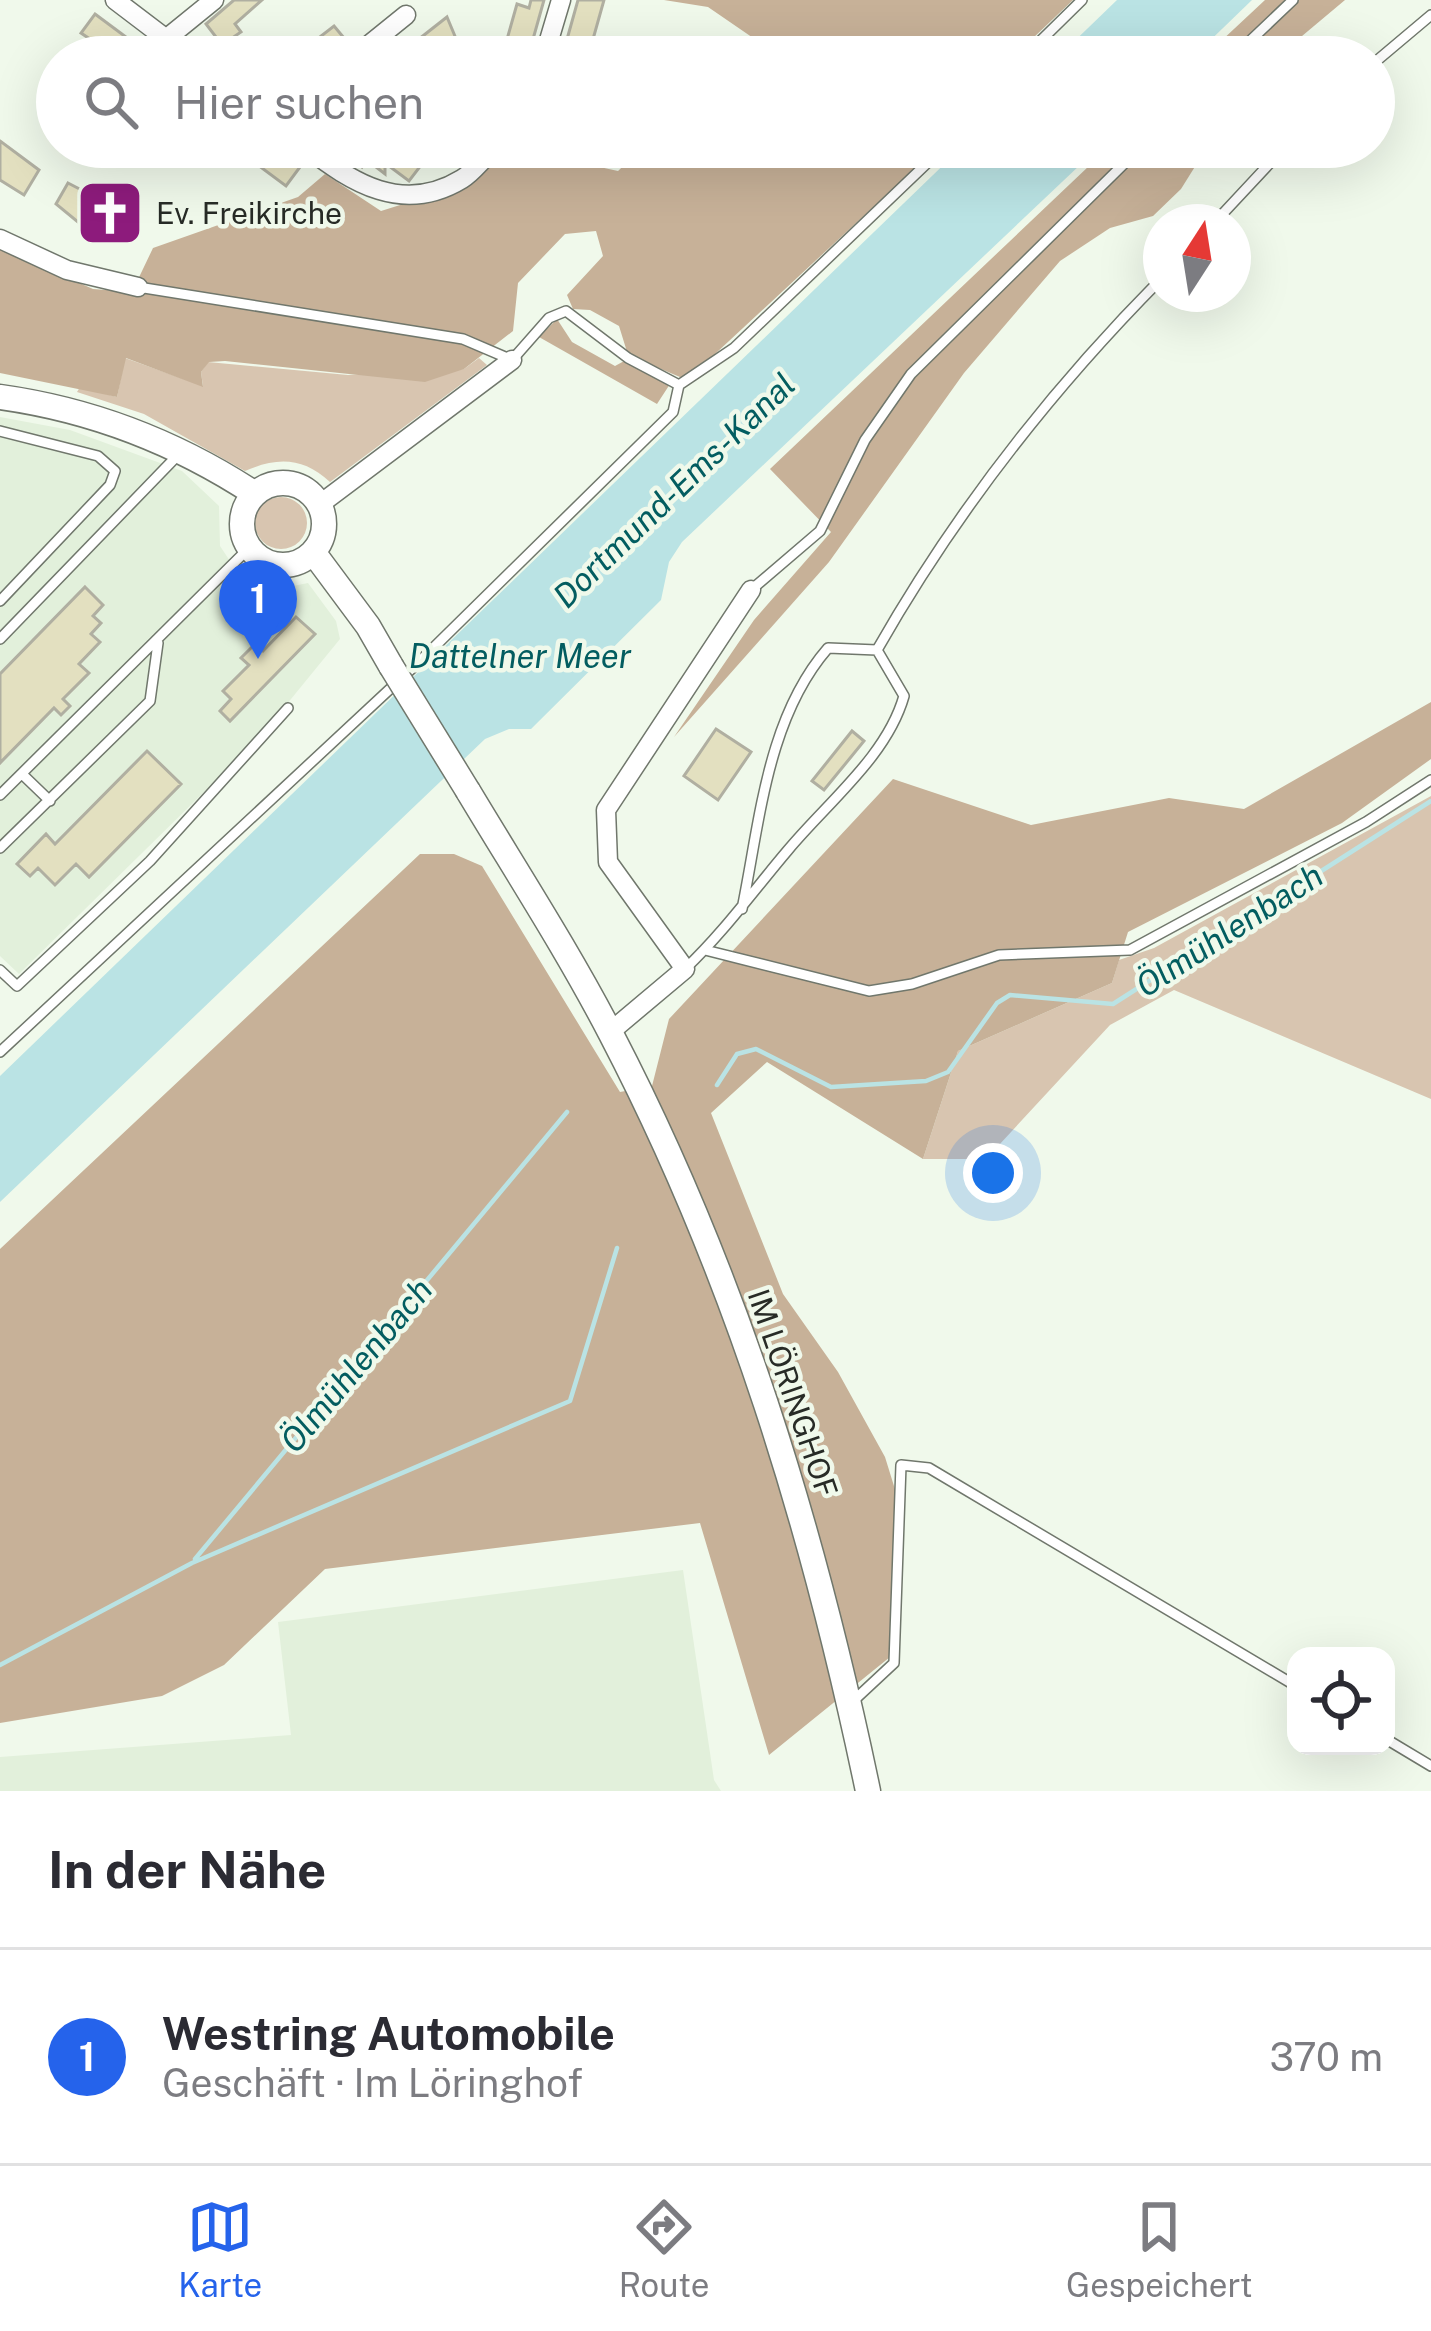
<!DOCTYPE html>
<html lang="de">
<meta charset="utf-8">
<style>
body{margin:0;font-family:"Public Sans",sans-serif;background:#f2f2f3;color:#2b2b33}
.controls{position:absolute;right:36px;bottom:36px;display:grid;overflow:hidden;border-radius:24px;box-shadow:0 12px 48px #0002}
.controls button{width:108px;height:108px;display:grid;place-items:center;padding:0;border:0;border-bottom:3px solid #e1e1e2;background:#fff;color:#2b2b33;font:60px sans-serif}
.compass{position:absolute;left:1143px;top:204px;width:108px;height:108px;border-radius:50%;background:#fff;box-shadow:0 12px 48px #0002;rotate:12deg}
.you{position:absolute;left:993px;top:1173px;width:42px;height:42px;margin:-30px;border:9px solid #fff;border-radius:50%;background:#1a73e8;box-shadow:0 0 0 18px #1a73e833}
.badge{display:grid;place-items:center;width:78px;height:78px;border-radius:50%;background:#2563eb;color:#fff;font-size:39px;font-weight:700}
.pin{position:absolute;translate:-50% -99px;filter:drop-shadow(0 3px 6px #0008)}
.pin::after{content:'';position:absolute;top:63px;width:42px;height:36px;background:inherit;clip-path:polygon(0 0,100% 0,50% 100%)}
.list{margin:0;padding:0;list-style:none}
h2{display:flex;justify-content:space-between;align-items:center;height:156px;margin:0;padding:0 48px;font-size:51px}
h2 small{font-size:39px;font-weight:400;color:#7c7c81}
.list li{display:grid;grid-template-columns:78px 1fr auto;gap:36px;align-items:center;box-sizing:border-box;height:216px;padding:0 48px;border-top:3px solid #e1e1e2}
.list b{display:block;font-size:45px;white-space:nowrap}
.list p{margin:0;font-size:39px;white-space:nowrap;color:#7c7c81}
.list em{font-size:39px;font-style:normal;color:#7c7c81}
.icon{flex:none;width:66px;height:66px;fill:none;stroke:currentColor;stroke-width:2;stroke-linecap:round;stroke-linejoin:round}
.map{position:relative;flex:none;width:1431px;height:1791px;overflow:hidden}
.search{position:absolute;background:#fff;box-shadow:0 12px 48px #0002;left:36px;right:36px;top:36px;height:132px;display:flex;align-items:center;gap:30px;box-sizing:border-box;padding:0 42px;border-radius:66px;color:#7c7c81;font-size:45px}
.sheet{height:372px;background:#fff}
nav{display:flex;justify-content:space-around;align-items:center;box-sizing:border-box;height:168px;border-top:3px solid #e1e1e2;background:#fff;font-size:33px;color:#7c7c81}
nav a{display:grid;justify-items:center;gap:6px}
nav .on{color:#2563eb}
.map>svg:first-child{display:block}
.built{fill:#e2f0db}
.green{fill:#d8c5b0}
.forest{fill:#c7b198}
.water{fill:#bae3e4}
.lines{fill:none;stroke-linecap:round;stroke-linejoin:round}
.stream{stroke:#bae3e4;stroke-width:4.5}
.building{fill:#e3e0c0;stroke:#b0afa1;stroke-width:3}
.lane-casing{stroke:#70776c;stroke-width:12}
.street-casing{stroke:#70776c;stroke-width:21}
.secondary-casing{stroke:#70776c;stroke-width:27}
.lane{stroke:#fff;stroke-width:9}
.street{stroke:#fff;stroke-width:18}
.secondary{stroke:#fff;stroke-width:24}
.secondary-bridge-casing{stroke:#70776c;stroke-width:27;stroke-linecap:butt}
.secondary-bridge{stroke:#fff;stroke-width:24}
.labels{text-anchor:middle;dominant-baseline:central;stroke-width:9;stroke-linejoin:round;paint-order:stroke}
.poi-label{font-size:30px;fill:#272b26;stroke:#f0f9eb;text-anchor:start}
.street-label{font-size:30px;fill:#272b26;stroke:#f0f9eb}
.water-label{font-size:33px;font-style:italic;fill:#035d60;stroke:#f0f9eb}
</style>
<div class="map">
<svg width="1431" height="1791" viewBox="0 0 1431 1791">
<rect width="100%" height="100%" fill="#f0f9eb"/>
<path class="built" d="M0,417l70,13 112,41 37,35 1,40 18,27 45,15 25,-5 28,38 4,18 -80,98 -241,237 -19,-18z
M683,1570l31,210 7,11h-721v-34l291,-22 -13,-113z"/>
<path class="green" d="M125,358l78,28 -2,-14 7,-10 140,13 116,-6 15,-11 8,7 -157,117c-27,-25 -53,-25 -85,-11l-101,-57 -67,-22 3,-5 37,10z
M255 523a26 26 0 1 1 52 0a26 26 0 1 1-52 0Z
M1431,796v303l-257,-109 -64,35 -124,134h-63l35,-108 154,-68 7,-23 35,-12z"/>
<path class="forest" d="M664,0h409l-60,57h-243l-11,-15 -51,-35z
M1265,0h80l-68,57h-73z
M643,147h295l-251,233 -59,-25 -9,-29 -29,-16 -17,-1 -6,-14 36,-39 -7,-25 -31,3 -47,49 -5,48 -49,38 -39,13 -200,-21 -16,1 -8,10 2,15 -77,-29 -9,39 -117,-24v-125l93,41 39,3 21,-44 145,-51 27,-23 56,37 83,-26 53,-36 101,22z
M1109,147h88l4,10 -20,32 -28,27 -43,12 -50,33 -96,112 -135,189 -155,175 80,-117 77,-88 -61,-63z
M557,319l15,23 43,24 11,-6 44,24 -13,20 -118,-67z
M1431,702v57l-89,64 -214,109 -16,51 -154,68 -35,108 -156,-97 -56,51 72,181 55,78 47,85 13,42 -8,158 -121,98 -69,-232 -375,46 -101,96 -62,31 -162,27v-474l420,-395h34l28,12 138,226 32,-6 17,-67 224,-240 138,46 138,-27 75,11z"/>
<path class="water" d="M1117,0h135l-59,57h-135z
M962,147h137l-417,395 -13,20 -8,38 -130,129h-22l-24,10 -485,463v-126z"/>
<g class="lines">
<path class="stream" d="M717,1085l20,-31 19,-5 75,38 95,-6 22,-9 49,-69 13,-8 103,9 318,-203
M195,1559l372,-447
M0,1665l192,-102 378,-162 47,-153"/>
</g>
<path class="building" d="M234,0h28l-27,24 6,8 -19,13 -16,-21z
M531,0h13l-16,57h-26l15,-53 12,4z
M578,0h26l-16,57h-26z
M95,14l35,26 -13,17 -36,-24z
M447,17l10,24 -20,16h-41z
M334,26l15,18 -17,13h-38z
M0,141l39,29 -15,25 -24,-15z
M261,147h12l27,20 -14,19 -35,-26z
M336,147h99l-26,34 -24,-18v11l-18,-14 -5,7z
M68,183l29,15 7,-12 36,22 -13,21 -11,6 -30,-13 -2,5 -28,-23z
M85,587l18,18 -10,11 8,7 -10,11 9,8 -21,22 10,9 -26,26 7,7 -9,9 -7,-7 -54,55v-89z
M296,617l19,17 -85,87 -10,-10 11,-12 -8,-8 26,-26 -8,-7 14,-14 8,7z
M716,729l35,23 -33,48 -34,-24z
M852,731l12,10 -40,49 -12,-9z
M147,751l34,33 -92,93 -13,-13 -21,21 -17,-17 -8,8 -13,-12 29,-30 9,10z"/>
<g class="lines">
<g class="lane-casing">
<path id="lane" d="M1024,57l58,-57
M1233,57l60,-57
M1374,63l57,-48
M564,147l55,13
M1215,222l70,-75
M138,287l325,52 49,21 37,-42 17,-7 62,47 51,27 55,-37 210,-201
M0,431l98,25 17,15 -5,14 -110,116
M751,590l69,-59 45,-91 46,-66 230,-227
M0,639l177,-183
M877,650c78,-137 173,-259 284,-371
M22,774l28,27
M0,795l249,-247
M0,848l150,-147 8,-58
M705,950l164,41 43,-7 87,-29 131,-5 236,-128 65,-42
M685,969c39,-37 69,-79 103,-119 40,-48 99,-94 116,-154l-27,-46 -49,-2c-61,70 -68,173 -86,261
M0,970l17,16 133,-125 138,-153
M0,1052l420,-391 253,-249 6,-27
M850,1704l44,-41 7,-198 28,3 367,218
M1386,1739l45,27"/>
</g>
<g class="street-casing">
<path id="street" d="M115,0l75,57
M166,39l48,-39
M354,57l52,-42
M544,57l17,-57
M306,147c46,36 97,68 156,32 13,-8 22,-23 35,-32
M0,239l67,31 71,17
M319,505l193,-145
M610,1032l75,-63 -77,-107 -2,-52 145,-220"/>
</g>
<g class="secondary-casing">
<path id="secondary" d="M0,397c93,13 176,45 255,97
M242 524a41 41 0 1 1 82 0a41 41 0 1 1-82 0Z
M313,552l55,74 23,40
M468,791c48,80 100,160 143,243 125,240 202,493 257,757"/>
</g>
<use href="#lane" class="lane"/>
<use href="#street" class="street"/>
<use href="#secondary" class="secondary"/>
<g class="secondary-bridge-casing">
<path id="secondary-bridge" d="M391,666l77,125"/>
</g>
<use href="#secondary-bridge" class="secondary-bridge"/>
</g>
<defs>
<g id="church-square" transform="scale(3.45)"><rect x="-9" y="-9" width="18" height="18" rx="4" fill="#8d1b7c" stroke="#f0f9eb"/><path d="M-1.2-6h2.4v3.5h3.3v2.4h-3.3V6h-2.4V-.1h-3.3v-2.4h3.3Z" fill="#fff"/></g>
</defs>
<g fill-rule="evenodd">
<use href="#church-square" x="110" y="213"/>
</g>
<g class="labels">
<g class="poi-label">
<text x="156" y="213">Ev. Freikirche</text>
</g>
<g class="street-label">
<text transform="translate(793 1393) rotate(71)">IM LÖRINGHOF</text>
</g>
<g class="water-label">
<text transform="translate(674 490) rotate(-44)">Dortmund-Ems-Kanal</text>
<text x="520" y="656">Dattelner Meer</text>
<text transform="translate(1229 930) rotate(-33)">Ölmühlenbach</text>
<text transform="translate(356 1365) rotate(-50)">Ölmühlenbach</text>
</g>
</g>
</svg>
<div class="controls">
<button><svg class="icon" aria-label="locate" viewBox="0 0 24 24"><circle cx="12" cy="12" r="6"/><path d="M12 2v4M12 18v4M2 12h4M18 12h4"/></svg></button>
</div>
<svg class="compass" viewBox="-18 -18 36 36"><path d="M0-13l5 13h-10z" fill="#e53935"/><path d="M0 13l5-13h-10z" fill="#7c7c81"/></svg>
<div class="you"></div>
<div class="pin badge" style="left:258px;top:659px">1</div>
<div class="search"><svg class="icon" aria-label="search" viewBox="0 0 24 24"><circle cx="10" cy="10" r="6"/><path d="M15 15l6 6"/></svg>Hier suchen</div>
</div>
<section class="sheet">
<h2>In der Nähe<small></small></h2>
<ul class="list">
<li><span class="badge">1</span><div><b>Westring Automobile</b><p>Geschäft · Im Löringhof</p></div><em>370 m</em></li>
</ul>
</section>
<nav>
<a class="on"><svg class="icon" aria-label="map" viewBox="0 0 24 24"><path d="M3 6l6-2 6 2 6-2v14l-6 2-6-2-6 2zM9 4v14M15 6v14"/></svg>Karte</a>
<a><svg class="icon" aria-label="directions" viewBox="0 0 24 24"><path d="M12 3l9 9-9 9-9-9zM9 14v-3h6M13 9l2 2-2 2"/></svg>Route</a>
<a><svg class="icon" aria-label="saved" viewBox="0 0 24 24"><path d="M7 4h10v16l-5-4-5 4z"/></svg>Gespeichert</a>
</nav>
